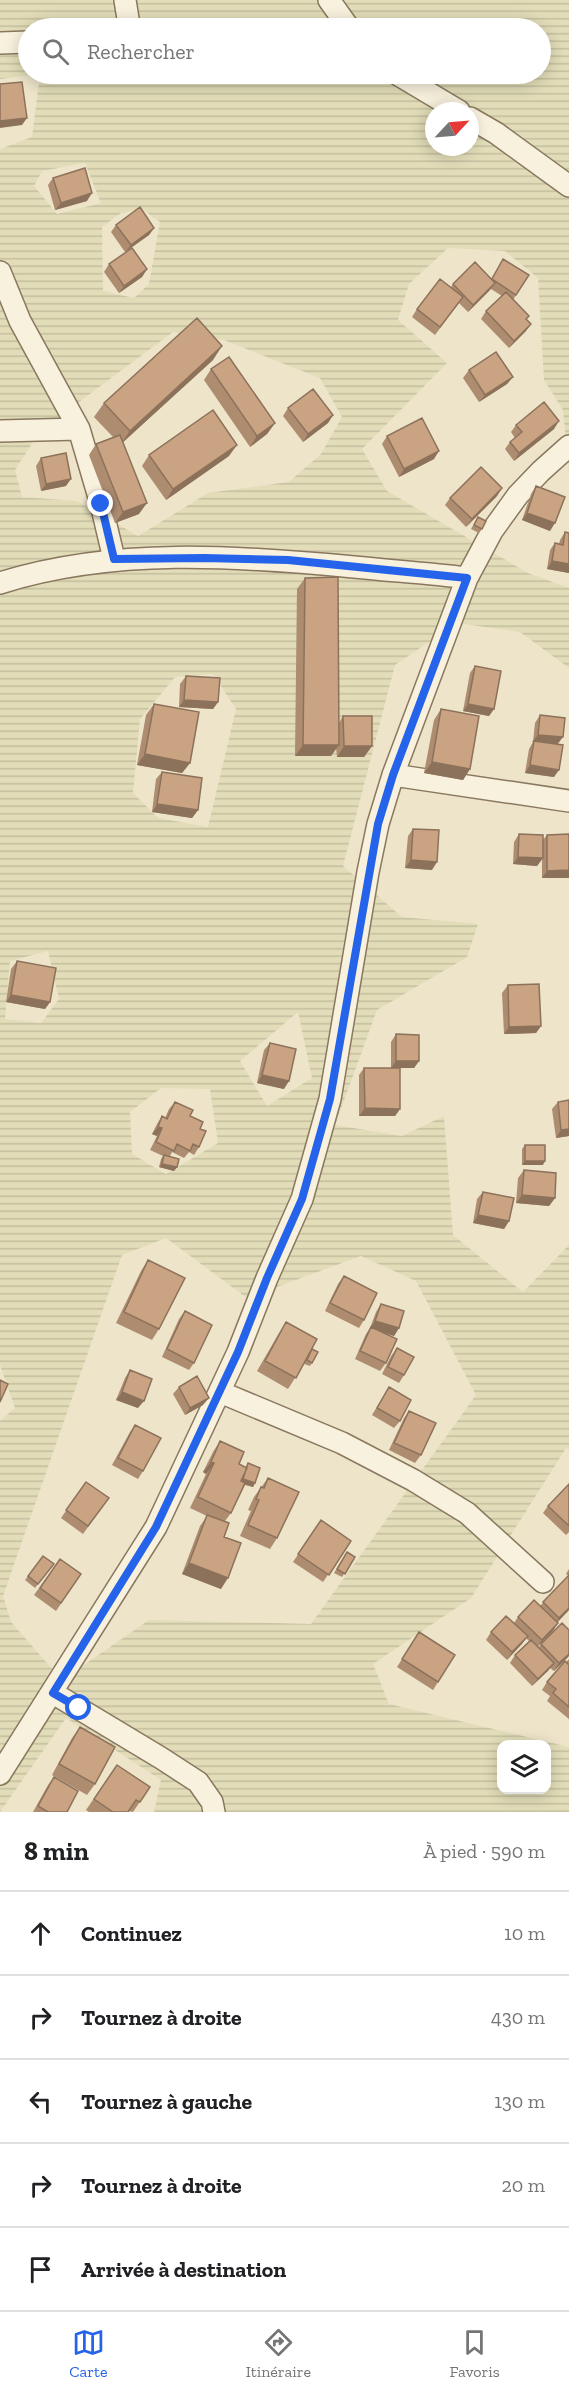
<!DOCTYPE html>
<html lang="fr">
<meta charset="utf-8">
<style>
body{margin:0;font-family:"Zilla Slab",serif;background:#f6f6f6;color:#202124}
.controls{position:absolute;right:18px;bottom:18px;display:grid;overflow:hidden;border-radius:12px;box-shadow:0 3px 15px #0003}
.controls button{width:54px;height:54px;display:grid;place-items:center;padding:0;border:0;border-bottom:2px solid #e0e0e0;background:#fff;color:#202124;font:30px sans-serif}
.compass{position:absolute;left:425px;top:102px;width:54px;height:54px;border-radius:50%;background:#fff;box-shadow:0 3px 15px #0003;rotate:64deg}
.stop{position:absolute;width:18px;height:18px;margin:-14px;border:4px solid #2563eb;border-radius:50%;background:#fff}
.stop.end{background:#2563eb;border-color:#fff;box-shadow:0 2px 6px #0008}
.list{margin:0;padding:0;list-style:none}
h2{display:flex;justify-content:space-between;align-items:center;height:78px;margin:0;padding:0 24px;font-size:26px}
h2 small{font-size:20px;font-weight:400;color:#757577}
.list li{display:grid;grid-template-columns:39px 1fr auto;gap:18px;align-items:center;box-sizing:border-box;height:84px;padding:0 24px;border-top:2px solid #e0e0e0}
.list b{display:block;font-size:22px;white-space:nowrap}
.list em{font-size:20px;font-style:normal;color:#757577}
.icon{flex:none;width:33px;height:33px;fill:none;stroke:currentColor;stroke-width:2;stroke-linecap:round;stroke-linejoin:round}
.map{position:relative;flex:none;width:569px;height:1812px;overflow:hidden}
.search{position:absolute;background:#fff;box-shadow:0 3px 15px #0003;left:18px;right:18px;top:18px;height:66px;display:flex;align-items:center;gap:15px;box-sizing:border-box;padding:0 21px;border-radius:33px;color:#757577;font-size:22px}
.sheet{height:498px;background:#fff}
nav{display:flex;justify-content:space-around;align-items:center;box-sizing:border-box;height:84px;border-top:2px solid #e0e0e0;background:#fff;font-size:16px;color:#757577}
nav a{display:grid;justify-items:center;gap:3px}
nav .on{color:#2563eb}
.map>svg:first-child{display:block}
.farmland{fill:url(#farmland-rules);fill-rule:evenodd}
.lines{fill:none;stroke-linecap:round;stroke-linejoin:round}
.minor-casing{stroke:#89775f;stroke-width:24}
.minor{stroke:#f8f1dd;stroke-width:21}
.wall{fill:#ad8c70}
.shaded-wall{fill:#8d725b}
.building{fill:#c9a382;stroke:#8d725b;stroke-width:1.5}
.route{stroke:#2563eb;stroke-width:8}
</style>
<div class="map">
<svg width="569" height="1812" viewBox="0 0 569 1812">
<defs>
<pattern id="farmland-rules" width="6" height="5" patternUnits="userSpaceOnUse" patternTransform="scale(1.5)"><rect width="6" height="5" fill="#e2ddb8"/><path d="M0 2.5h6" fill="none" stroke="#c3be9e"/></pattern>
</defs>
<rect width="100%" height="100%" fill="#ede4ca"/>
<path class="farmland" d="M0,0h569v471l-6,-61 -19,-30 -6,-102 -33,-27 -57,-3 -39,36 -11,36 49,43 -85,86 25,42 141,82 41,15v80l-49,-36 -63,-9 -62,42 -52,201 59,51 76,7 -11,33 -90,53 -42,115 67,11 42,-20 9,119 70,57 46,-47v205l-3,-2 -95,150 -98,66 16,40 180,43v65h-415l7,-32 -95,-62 -66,94v-391l15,-13 -15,-43v-1216l32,-12 8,-63 -40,5zM28,28h512v46h-512zM434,111h36v36h-36zM85,163l16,40 -44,11 -23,-28 8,-15zM142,209l18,13 -11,62 -15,14 -31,-7 -1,-64 19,-14zM173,332l51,8 96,38 22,39 -21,37 -32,28 -81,11 -70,43 -61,-35 -55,-4 -7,-27 25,-39zM213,674l23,35 -28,118 -50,-9 -25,-25 7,-74 35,-42zM48,951l11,48 -18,24 -36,-4 5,-58zM298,1012l14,66 -45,28 -27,-45zM161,1088l49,1 8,54 -52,31 -34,-20 -2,-42zM166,1238l81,60 114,-42 55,25 60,114 -165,229 -162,-4 -87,60 -51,-58 -8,-26 119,-341zM502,1744h44v46h-44z"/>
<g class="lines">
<g class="minor-casing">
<path id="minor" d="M125,0l4,25 -3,3
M329,0l20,28
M0,43l28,-1
M397,74l62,37
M470,118l26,15 73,53
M0,272l20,49 59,108 22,75 13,55
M0,431l79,-2
M0,583c114,-36 237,-27 354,-16 38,4 75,6 113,11
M393,775l176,26
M220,1392l122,51 71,37 54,33 76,69
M53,1693l108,65 37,24 14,20 2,10
M0,1774l156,-247 82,-175 29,-74 35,-79 28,-100 38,-227 10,-48 15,-49 74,-197 25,-47 26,-36 23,-24 28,-25"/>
</g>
<use href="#minor" class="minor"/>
</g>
<path class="wall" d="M53,178l34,23 -32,9 -7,-25z
M116,225l38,3 -5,7 -24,17 -14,-20z
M503,259l26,16 -16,25 14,19 -1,12 -17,17 -28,-29 5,-8 16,-15 -11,-7 -23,23 -9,-9 -24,32 -23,-18 5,-8 34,-22 2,-3 38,-5z
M109,264l38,5 -5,8 -23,16 -15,-21z
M213,360l-90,82 16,72 -24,9 -26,-68 7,-11 17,-7 -19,-20 10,-14z
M211,369l64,54 -8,11 -17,13 -46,-67z
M469,370l44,7 -6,7 -28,18 -16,-24z
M288,408l45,7 -5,8 -25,19 -20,-26z
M516,425l38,4 -40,32 -9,-12 5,-7 5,-4 -4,-6z
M387,436l47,23 -35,18 -17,-33z
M149,455l80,1 -63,44 -24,-34z
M41,458l25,28 -25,5 -5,-25z
M536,486l14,45 -28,-11 9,-26z
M502,488l-5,8 -31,31 -21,-22 5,-7z
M478,517l4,12 -3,4 -8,-4z
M565,532l4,1v40l-22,-4 3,-19 5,-7 4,1 1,-4z
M305,578l34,145 4,-7 29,30 -8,11h-27l-1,-9 -5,8h-36l2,-167z
M475,666l19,43 -5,7 -26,-5 7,-38z
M186,676l32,26 -5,7 -34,-2 1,-23z
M154,704l36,59 -8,10 -45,-8 9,-50z
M441,709l29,60 -7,11 -39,-7 10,-53z
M540,715l18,30 -4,32 -29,-4 4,-24 4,-7 2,-19z
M162,772l36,38 -6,8 -40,-6 4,-33z
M413,829l19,41 -27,-2 3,-32z
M519,834l24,6 4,-5 22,43h-27v-19l-5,7 -24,-2 1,-22z
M17,961l33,41 -5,7 -39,-7 5,-33z
M508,985l33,41 -5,7 -32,1 -2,-41z
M396,1034l23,27 -5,7h-14v41l-5,7h-36v-41l5,-7h27v-26z
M270,1043l14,46 -27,-6 7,-33z
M569,1100v36l-13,2 -4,-29 6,-7z
M175,1102l15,14 10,13 -1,18 -5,8 -5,-3 -5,6 -12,-6 -2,4 7,11 -3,4 -15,-4 2,-8 2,-3 -13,-6 7,-14 -5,-2 5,-10 5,-8 3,2 4,-9z
M525,1145l18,20h-21v-16z
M524,1170l31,28 -6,8 -33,-3 2,-25z
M483,1192l26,29 -5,8 -31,-6 4,-24z
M148,1260l11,69 -7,11 -36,-17 25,-52z
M344,1276l20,44 -5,8 -34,-17 13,-27z
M381,1304l18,24 -5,8 -10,-3 2,30 -6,8 -25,-12 11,-25 4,-6 6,-16z
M185,1311l9,52 -5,7 -27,-13 17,-38z
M286,1322l25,28 1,13 -2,3 -6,-2 -16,25 -31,-18 22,-38z
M397,1348l7,27 -5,8 -17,-9 9,-18z
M130,1370l8,38 -22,-8 9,-22z
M179,1387l24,18 -18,10 -12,-21z
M389,1387l11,34 -6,7 -22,-13z
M409,1411l12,44 -6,8 -26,-13 15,-32z
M135,1425l8,46 -5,8 -26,-14 18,-33z
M220,1441l19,23 7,3 2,-4 7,20 -2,4 -8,-2 -14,28 -6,8 -4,68 -39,-15 18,-48 7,-10 -17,-8 16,-34 -3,-2 10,-20z
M268,1478l9,60 -7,11 -30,-13 11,-25 -3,-1 6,-13z
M86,1482l23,16 -26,36 -22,-16z
M569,1484v48l-3,3 -23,-22 5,-7z
M321,1520l30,21 -28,41 -30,-20z
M347,1552l8,5 -13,20 -8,-4z
M43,1556l11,8 -19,24 -10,-8z
M60,1559l21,15 -25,37 -22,-16z
M569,1569v41l-12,12 -4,9 -16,16 1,1 3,-4 28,12 -15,15 -4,-3 -18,18 -22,-23 5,-8 14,-14 -3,-3 -19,22 -21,-20 5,-8 23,-9 4,-6 22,-11 29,-30 -3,-2z
M419,1632l19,50 -5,8 -36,-23z
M569,1659v60l-22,-18 3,-5 -8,-6 5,-8z
M80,1727l15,57 -8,11 -35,-20 20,-37z
M117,1765l33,22 -17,25 -4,-1 -1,1h-39l-3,-2z
M54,1777l13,35h-34l15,-27z"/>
<path class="shaded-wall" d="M27,118l-5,7 -22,3v-7z
M92,193l-5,8 -32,9 6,-7z
M154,228l-5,7 -24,17 6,-7z
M147,269l-5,8 -23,16 5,-7z
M495,283l-6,8 -21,21 5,-7z
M531,324l-5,7 -17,17 5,-7z
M222,346l-9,14 -93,85 10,-14z
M513,377l-6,7 -28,18 6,-7z
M333,415l-5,8 -25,19 5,-8z
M559,421l-5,8 -40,32 5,-8z
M275,423l-8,11 -17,13 7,-11z
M237,445l-8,11 -63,44 7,-11z
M439,451l-5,8 -35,18 5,-8z
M71,479l-5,7 -25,5 5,-7z
M502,488l-5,8 -31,31 6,-8z
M147,503l-8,11 -24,9 8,-11z
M527,513l28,10 -5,8 -28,-11z
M552,561l17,3v9l-22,-4z
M184,700l34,2 -5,7 -34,-2z
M468,704l26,5 -5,7 -26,-5z
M538,735l25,2 -6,8 -25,-3z
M303,745h36l-8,11h-36z
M344,746h28l-8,11h-27z
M145,754l45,9 -8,10 -45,-8z
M432,762l38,7 -7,11 -39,-7z
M530,765l29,5 -5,7 -29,-4z
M157,804l41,6 -6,8 -40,-6z
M518,857l25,1 -6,8 -24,-2z
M411,860l26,2 -5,8 -27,-2z
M569,870v8h-27l5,-7z
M11,995l39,7 -5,7 -39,-7z
M541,1026l-5,7 -32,1 5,-7z
M396,1061h23l-5,7h-23z
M262,1075l27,6 -5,8 -27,-6z
M365,1108l35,1 -5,7h-36z
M158,1127l4,1 -5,8 -5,-2z
M569,1129v7l-13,2 5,-8z
M525,1161h20l-2,4h-21z
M162,1164l15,3 -3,4 -15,-4z
M522,1195l33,3 -6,8 -33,-3z
M478,1215l31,6 -5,8 -31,-6z
M375,1321l24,7 -5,8 -24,-8z
M122,1392l22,9 -6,7 -22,-8z
M209,1398l-6,7 -18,10 5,-7z
M211,1462l3,1 -8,11 -3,-2z
M243,1479l12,4 -2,4 -12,-4z
M189,1563l39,15 -7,11 -39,-15z
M569,1608v2l-15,16 5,-8z
M558,1623l-5,8 -17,17 6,-8z
M528,1636l-6,8 -15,16 5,-8z
M569,1654v2l-15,15 5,-8z
M554,1663l-6,8 -16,15 6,-7z"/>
<path class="building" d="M22,82l5,36 -27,3v-37z
M85,168l7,25 -31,10 -8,-25z
M140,207l14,21 -23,17 -15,-20z
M132,248l15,21 -23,17 -15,-22z
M503,259l26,16 -13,20 -24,-16z
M475,262l20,21 -22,22 -20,-21z
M440,279l23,18 -23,30 -23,-18z
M506,292l23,24 -3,3 5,5 -17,17 -28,-30z
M197,318l25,28 -92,85 -26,-28z
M496,352l17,25 -28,18 -16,-25z
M229,357l46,66 -18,13 -46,-67z
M313,389l20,26 -25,19 -20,-26z
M544,402l15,19 -40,32 -9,-11 12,-10 -6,-7z
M213,410l24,35 -64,44 -24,-34z
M422,418l17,33 -35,18 -17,-33z
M120,435l27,68 -24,9 -27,-68z
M66,453l5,26 -25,5 -5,-26z
M481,467l21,21 -30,31 -22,-21z
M536,486l29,11 -10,26 -28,-10z
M478,517l8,4 -4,8 -8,-4z
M565,532l4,1v31l-17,-3 3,-18 8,2z
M338,577l1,168h-36l2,-167z
M475,666l26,5 -7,38 -26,-5z
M186,676l34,2 -2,24 -34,-2z
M154,704l45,8 -9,51 -45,-9z
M441,709l38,7 -9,53 -38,-7z
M540,715l25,3 -2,19 -25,-2z
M343,716h29v30h-28z
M534,741l29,4 -4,25 -29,-5z
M162,772l40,6 -4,32 -41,-6z
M413,829l26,1 -2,32 -26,-2z
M519,834l24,1v23l-25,-1z
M569,834v36l-22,1v-36z
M17,961l39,7 -6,34 -39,-7z
M539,984l2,42 -32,1 -1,-42z
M396,1034l23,1v26h-23z
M270,1043l26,6 -7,32 -27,-6z
M364,1068h36v41l-35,-1z
M569,1100v29l-8,1 -3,-28z
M175,1102l18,8 -3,6 13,6 -3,7 6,2 -7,16 -6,-3 -3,7 -13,-7 -3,7 -18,-9 6,-14 -4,-1 4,-11 5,3z
M525,1145h20v16h-20z
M164,1155l15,4 -2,8 -15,-3z
M524,1170l32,3 -1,25 -33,-3z
M483,1192l31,6 -5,23 -31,-6z
M148,1260l37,18 -26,51 -35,-17z
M344,1276l33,17 -13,27 -34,-17z
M381,1304l23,7 -5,17 -24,-7z
M185,1311l27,14 -18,38 -27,-14z
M286,1322l31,17 -21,39 -31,-17z
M371,1327l26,12 -11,24 -26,-12z
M397,1348l17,9 -10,18 -16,-8z
M312,1349l6,3 -6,11 -5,-3z
M130,1370l22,9 -8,22 -22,-9z
M197,1376l12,22 -19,10 -11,-21z
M0,1380l8,4 -8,18z
M389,1387l22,13 -11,21 -23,-13z
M409,1411l27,12 -15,32 -27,-12z
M135,1425l26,13 -18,33 -25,-13z
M220,1441l24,11 -5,12 8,4 -6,13 4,2 -14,30 -33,-16 16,-34 -3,-1z
M248,1463l12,5 -5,15 -12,-4z
M268,1478l31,14 -22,46 -29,-13 11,-25 -3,-1 5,-12 3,1z
M86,1482l23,16 -21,28 -22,-16z
M569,1484v42l-21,-20z
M207,1515l22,8 -5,14 17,6 -13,35 -39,-15z
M321,1520l30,21 -22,34 -31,-21z
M347,1552l8,5 -10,17 -8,-5z
M43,1556l11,8 -16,20 -10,-8z
M60,1559l21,15 -20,29 -21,-15z
M569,1575v33l-10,10 -16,-16z
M534,1600l24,23 -16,17 -24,-23z
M506,1616l22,20 -16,16 -21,-20z
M562,1623l7,7v24l-10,9 -18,-19z
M419,1632l36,23 -17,27 -36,-23z
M531,1640l23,23 -16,16 -23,-24z
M565,1661l4,4v42l-16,-14 3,-4 -9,-7z
M80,1727l35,20 -20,37 -36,-20z
M117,1765l33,22 -10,15 -4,-2 -8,12h-15l-19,-13z
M54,1777l24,14 -11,21h-19l-10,-6z"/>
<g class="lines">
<path class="route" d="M79,1708l-26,-15 103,-166 82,-175 29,-74 35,-79 28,-100 48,-275 15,-49 74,-197 -179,-18 -84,-2 -90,1 -13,-55"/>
</g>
</svg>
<div class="controls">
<button><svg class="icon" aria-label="layers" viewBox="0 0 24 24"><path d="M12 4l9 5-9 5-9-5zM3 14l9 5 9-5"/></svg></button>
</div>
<svg class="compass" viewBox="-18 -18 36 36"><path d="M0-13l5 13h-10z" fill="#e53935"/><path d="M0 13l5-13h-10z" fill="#757577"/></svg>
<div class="stop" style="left:79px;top:1708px"></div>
<div class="stop end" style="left:101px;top:504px"></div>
<div class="search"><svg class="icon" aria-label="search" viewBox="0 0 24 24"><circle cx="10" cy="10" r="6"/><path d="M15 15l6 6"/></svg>Rechercher</div>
</div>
<section class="sheet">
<h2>8 min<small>À pied · 590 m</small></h2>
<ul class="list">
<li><svg class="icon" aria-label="ahead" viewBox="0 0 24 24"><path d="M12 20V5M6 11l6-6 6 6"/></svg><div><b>Continuez</b></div><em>10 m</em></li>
<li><svg class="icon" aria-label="right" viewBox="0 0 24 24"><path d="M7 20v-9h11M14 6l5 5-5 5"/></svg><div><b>Tournez à droite</b></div><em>430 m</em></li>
<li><svg class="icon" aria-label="left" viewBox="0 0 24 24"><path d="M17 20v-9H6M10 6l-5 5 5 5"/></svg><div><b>Tournez à gauche</b></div><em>130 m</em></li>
<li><svg class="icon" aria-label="right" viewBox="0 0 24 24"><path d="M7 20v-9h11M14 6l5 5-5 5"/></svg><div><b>Tournez à droite</b></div><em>20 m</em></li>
<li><svg class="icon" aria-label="arrive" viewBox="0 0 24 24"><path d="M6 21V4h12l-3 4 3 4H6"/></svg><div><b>Arrivée à destination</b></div></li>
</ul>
</section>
<nav>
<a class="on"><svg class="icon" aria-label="map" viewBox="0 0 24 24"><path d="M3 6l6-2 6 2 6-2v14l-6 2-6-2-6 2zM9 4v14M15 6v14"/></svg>Carte</a>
<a><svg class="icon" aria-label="directions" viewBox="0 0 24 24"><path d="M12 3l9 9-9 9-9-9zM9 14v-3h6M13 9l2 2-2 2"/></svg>Itinéraire</a>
<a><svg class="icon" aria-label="saved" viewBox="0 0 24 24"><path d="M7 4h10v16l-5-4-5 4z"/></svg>Favoris</a>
</nav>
